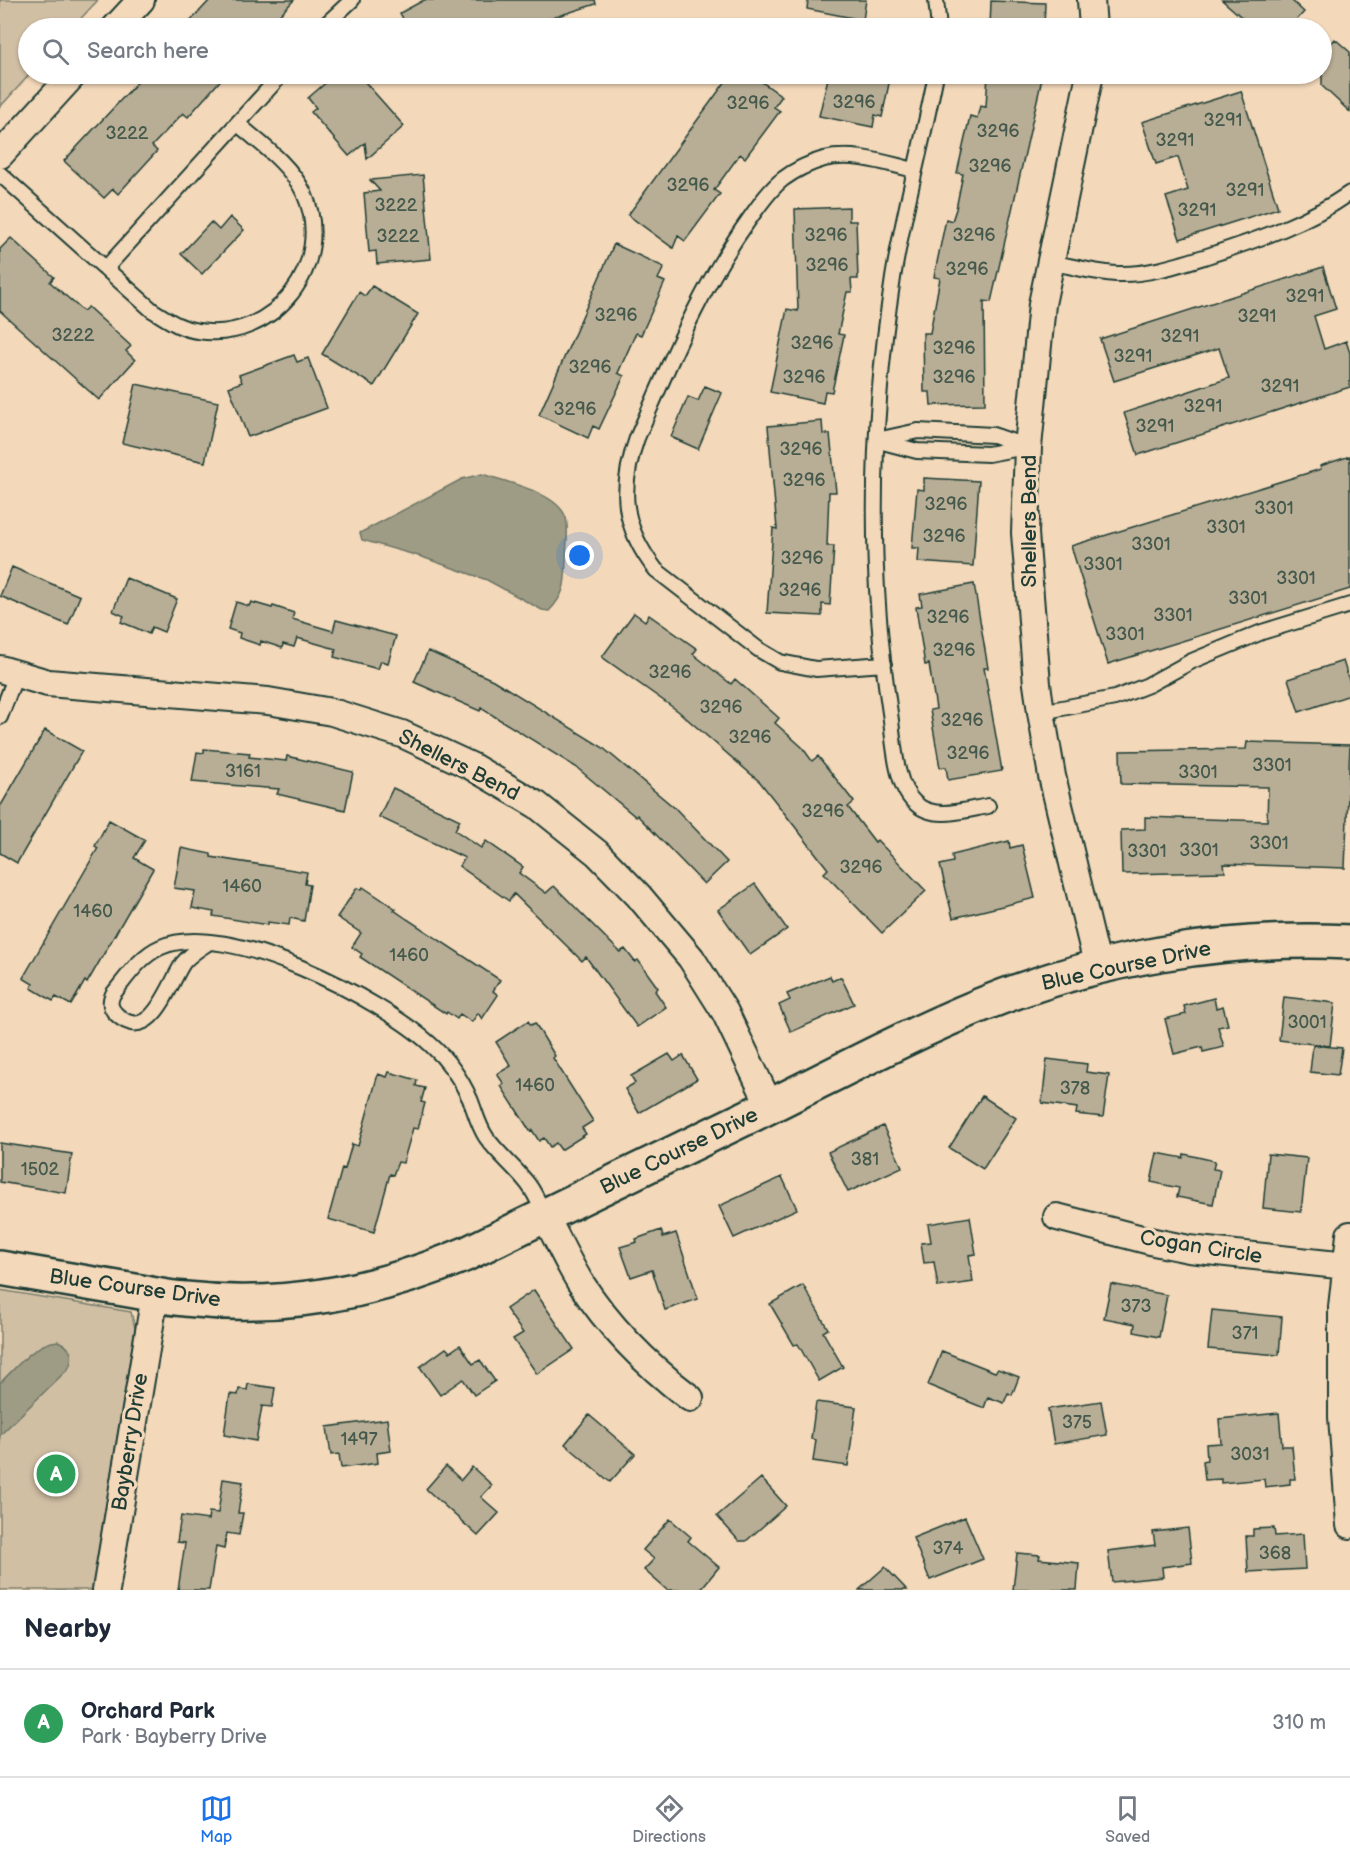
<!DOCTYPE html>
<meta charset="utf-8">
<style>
body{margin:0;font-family:"Balsamiq Sans",sans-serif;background:#f2f2f3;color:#1f2937}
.you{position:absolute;left:580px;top:556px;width:21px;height:21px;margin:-15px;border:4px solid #fff;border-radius:50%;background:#1a73e8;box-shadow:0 0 0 9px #1a73e833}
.badge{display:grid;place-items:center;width:39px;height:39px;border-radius:50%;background:#1a73e8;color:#fff;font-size:20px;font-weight:700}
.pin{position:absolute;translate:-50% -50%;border:3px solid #fff;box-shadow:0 2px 6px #0006}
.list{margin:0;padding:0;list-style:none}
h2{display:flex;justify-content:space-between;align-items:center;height:78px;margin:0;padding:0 24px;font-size:26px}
h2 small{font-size:20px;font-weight:400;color:#747a83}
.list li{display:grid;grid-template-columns:39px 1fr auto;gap:18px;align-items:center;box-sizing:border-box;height:108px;padding:0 24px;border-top:2px solid #e0e1e3}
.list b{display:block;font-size:22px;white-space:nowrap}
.list p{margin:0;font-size:20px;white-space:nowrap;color:#747a83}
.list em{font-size:20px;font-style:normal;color:#747a83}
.icon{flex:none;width:33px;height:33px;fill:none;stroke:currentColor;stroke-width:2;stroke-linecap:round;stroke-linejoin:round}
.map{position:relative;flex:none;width:1350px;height:1590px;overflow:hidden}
.search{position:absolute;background:#fff;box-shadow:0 2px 4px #0004;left:18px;right:18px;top:18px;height:66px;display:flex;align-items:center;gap:15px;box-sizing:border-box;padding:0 21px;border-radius:33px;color:#747a83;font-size:22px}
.sheet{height:186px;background:#fff}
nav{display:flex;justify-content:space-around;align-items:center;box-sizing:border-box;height:84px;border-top:2px solid #e0e1e3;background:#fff;font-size:16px;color:#747a83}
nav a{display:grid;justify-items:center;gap:3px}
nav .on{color:#1a73e8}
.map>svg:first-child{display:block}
.green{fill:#d1bfa4;stroke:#787e6c;stroke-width:1.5}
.water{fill:#9f9c85;stroke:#6c7665;stroke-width:1.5}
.building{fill:#b8ad95;stroke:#1f3d34;stroke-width:1.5}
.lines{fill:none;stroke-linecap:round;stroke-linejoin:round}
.service-casing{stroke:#1f3d34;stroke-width:18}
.minor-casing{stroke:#1f3d34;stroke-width:30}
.secondary-casing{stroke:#1f3d34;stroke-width:38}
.service{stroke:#f3d8ba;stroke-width:14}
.minor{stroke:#f3d8ba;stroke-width:26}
.secondary{stroke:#f3d8ba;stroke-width:33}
.labels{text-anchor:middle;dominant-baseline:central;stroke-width:6;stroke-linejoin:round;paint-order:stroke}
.number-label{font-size:18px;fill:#45594c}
.street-label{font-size:21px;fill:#1f3d34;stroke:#f3d8ba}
</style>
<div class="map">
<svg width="1350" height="1590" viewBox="0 0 1350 1590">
<rect width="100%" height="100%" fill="#f3d8ba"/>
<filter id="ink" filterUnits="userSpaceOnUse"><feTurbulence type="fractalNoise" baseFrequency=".0167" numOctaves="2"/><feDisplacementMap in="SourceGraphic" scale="12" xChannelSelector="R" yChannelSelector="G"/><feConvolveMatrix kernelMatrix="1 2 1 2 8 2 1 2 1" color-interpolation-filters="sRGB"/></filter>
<g filter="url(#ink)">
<path class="green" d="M0,0h98l-26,28h-44l2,46 -30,33z
M0,1290l131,22 4,16 -43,262h-92z"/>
<path class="water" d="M482,474c23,8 76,18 84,44 3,12 0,29 0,42 -1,23 0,33 -17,51l-7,-1 -55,-30 -65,-23 -60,-17 -2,-7 102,-54z
M58,1341c13,6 17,15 10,28l-68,66v-52c16,-15 34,-40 58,-42z"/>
<path class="building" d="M210,0h84l-27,28h-83z
M424,0h171l1,4 -76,24h-112l-8,-15z
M808,0h58l-3,20 -56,-11z
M1222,0h69l13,12 -15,16h-35z
M991,1l54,2 -1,25h-54z
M1335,39l15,13v60l-28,-26v-32z
M145,74h81l-38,43 -5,-4 -31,33 5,5 -39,43 -5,-5 -9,9 -40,-37z
M336,74h22l46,52 -37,33 -2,-16 -16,13 -38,-44 5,-4 -8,-10z
M731,74h19l32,22 -8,11 6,4 -35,47 -5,-4 -26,36 6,4 -35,47 -7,-5 -5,12 -45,-33z
M829,74h62l-9,43 -7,-2 -2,12 -54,-11z
M988,74h55l-52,228 -7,-1 1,103 -54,1 -1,-13h-6l-1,-59h7l10,-55 -6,-1 12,-58 6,2 4,-12 7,-35 -6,-1 13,-57 7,2 3,-12 6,1z
M1241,91l37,117 -98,31 -14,-42 22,-7 -10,-33 -22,7 -14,-42z
M423,175l8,84 -54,5 -1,-13 -7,1 -5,-59 16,-2 -10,-11z
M849,207v14h7l2,58h-7l1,13h-5l-9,42 6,1 -12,57 -7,-1 -2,12 -53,-11 17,-83 11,2 -3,-102z
M230,217l14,13 -42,44 -21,-20 30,-32 8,8z
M11,238l43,39 -4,5 33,29 5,-4 43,39 -5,5 9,9 -36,40 -99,-89v-62z
M614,244l50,23 -6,12 7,3 -24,53 -5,-2 -18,40 6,3 -25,53 -6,-3 -5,12 -49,-23z
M1323,267l13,42 -22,7 10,33 22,-8 4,12v34l-212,68 -14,-42 105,-35 -10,-30 -105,33 -14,-42z
M372,286l46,28 -44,72 -52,-32 37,-62 6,4z
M294,355l3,7 11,-4 19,50 -79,29 -19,-50 13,-5 -3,-7z
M136,384l82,18 -13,60 -83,-19z
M705,386l17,7 -24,56 -27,-12 17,-40 10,4z
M822,421l1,13h7l6,58h-7l-2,54h7l-4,59 -8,-1v12l-55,-3 6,-85 4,1 -9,-103z
M1350,456v133l-242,75 -37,-118 250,-77 -1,-3z
M924,478l55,3 -6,85 -55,-4 1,-14h-7l5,-59 7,1z
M12,567l68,29 -12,29 -68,-29z
M126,578l51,21 -13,33 -12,-5 -3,7 -13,-6 -15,-6 3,-6 -11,-5z
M974,584l14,84h-4l18,103 -54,9 -2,-13 -6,1 -10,-58 6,-1 -7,-45 -4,1 -9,-58 6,-1 -2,-12z
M236,602l13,4 2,-4 21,6 1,-2 21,7 -2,6 41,12 3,-11 60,16 -8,27 -7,-2 -3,8 -44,-12 2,-8 -39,-11 -3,9 -11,-3 -1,4 -21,-7 -1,4 -21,-7 1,-5 -12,-4z
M634,613l11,8 4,-6 48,34 -4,5 38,30 4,-5 44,39 -4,5 27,24 10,14 6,-5 36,46 -6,5 27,35 2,-2 49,51 -44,42 -58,-60 4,-4 -68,-87 -82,-71 -76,-54z
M428,651l65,29 109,67 74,62 51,53 -23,22 -67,-69 -1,2 -60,-50 -95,-59 -1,3 -66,-29z
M1343,661l7,22v12l-51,17 -11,-33z
M45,730l37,21 -65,112 -17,-10v-46z
M1247,742l103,3 -5,123 -121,-4 1,8 -103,2 -1,-44 24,-1v-12l122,4 1,-34 -147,-3 -1,-33 126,-2z
M204,749l46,4 -1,4 37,4 1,-5 66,16 -8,38 -68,-16 2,-5 -87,-7 5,-30 7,1z
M393,788l67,32 -5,10 26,18 5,-7 37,26 -4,6 27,20 8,-7 66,66 5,-3 10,13 3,-2 20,28 -3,3 11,16 -29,20 -51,-70 -4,4 -68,-67 -5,7 -50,-35 6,-8 -86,-41z
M109,820l36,20 -11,18 19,11 -66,114 -2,-2 -14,24 -15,-8 -3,4 -22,-13 2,-4 -10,-6 75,-130 -3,-2z
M1009,841l1,7 12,-3 13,53 -82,20 -13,-53 13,-3 -1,-7z
M181,848l30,6v3l96,15 -2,12 5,1 -6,36 -14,-3 -1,7 -21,-3v3l-55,-9 1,-4 -22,-4 3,-17 -21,-3z
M755,884l32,45 -37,26 -32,-45z
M363,887l33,22 -2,1 13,9 93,61 -7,11 5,4 -16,24 -4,-6 -6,9 -12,-8 -3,5 -10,-7 -1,2 -86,-57 2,-3 -10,-7 9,-14 -24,-16 20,-29 4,2z
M830,976l2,5 9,-4 13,27 -63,28 -12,-27 11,-5 -3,-6z
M1284,997l51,6 -5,43 -51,-6z
M1214,998l2,10 7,-2 5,19 -10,2 6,20 -21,5 -1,-5 -28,7 -9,-35 21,-5 -2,-8z
M528,1021l3,4 4,-2 20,33 -2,2 40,63 -11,7 4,6 -25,16 -5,-7 -6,4 -6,-9 -5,3 -7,-11 -2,1 -29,-45 3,-2 -7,-10 14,-8 -15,-24z
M1313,1045l29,3 -4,27 -28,-3z
M669,1054l5,7 9,-6 14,24 -58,34 -14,-24 10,-6 -4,-7z
M1047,1059l40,5 -1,8 23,3 -6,42 -27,-3 1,-6 -35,-5z
M389,1072l28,8 -1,6 9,2 -4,14 4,1 -7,26 -5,-1 -10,35 -5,-1 -5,13 -3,-1 -16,58 -46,-13 14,-51 3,1 7,-25 6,2 20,-72 9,3z
M982,1096l34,22 -33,51 -34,-21z
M883,1126l19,41 -54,25 -20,-40z
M0,1143l72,11 -6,39 -66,-11z
M1157,1153l26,5 1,-4 31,7 -2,8 7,1 -7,34 -36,-7 2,-9 -28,-6z
M1268,1154l39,4 -6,54 -38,-4z
M782,1177l15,32 -63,29 -15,-32z
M970,1217l6,37 -7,1 4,27 -35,5 -4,-25 -10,1 -3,-20 10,-1 -3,-18z
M661,1230l2,7 13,-4 22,66 -33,11 -13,-40 -21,7 -11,-30 17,-5 -1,-3z
M1111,1284l56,11 -8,42 -25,-5 1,-8 -31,-6z
M803,1285l25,44 -5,3 20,35 -24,14 -21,-37 -4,1 -24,-41z
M534,1290l40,59 -37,25 -24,-35 10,-6 -17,-24z
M1212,1310l70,7 -3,38 -71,-6z
M460,1345l13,19 7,-4 15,21 -21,14 -11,-16 -23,16 -20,-28 26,-19 4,4z
M942,1351l53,21 3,-3 21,8 -7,18 -4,-2 -4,10 -16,-6 -4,11 -56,-23z
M248,1384l27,4 -3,19 -10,-1 -6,35 -32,-6 6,-41 8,1 1,-6 8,1z
M1101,1401l6,34 -53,9 -6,-35z
M816,1402l40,5 -8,59 -35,-5 3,-21 -5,-1z
M1279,1413l3,33h10l3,33h-5v5l-25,3 -1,-8 -43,4v-4l-16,1 -2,-19 4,-1 -1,-16 15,-1 -2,-24z
M589,1415l46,39 -25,28 -45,-38z
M387,1419l4,32 -14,2 1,10 -37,5 -2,-14 -8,1 -4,-28z
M446,1466l15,14 11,-13 20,18 -11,12 18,16 -21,23 -52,-47z
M761,1478l25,28 -40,35h-7l-22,-25z
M223,1479l20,3 -5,31h5l-4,22 -12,-2 -3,16 -8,-2 -7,43h-31l7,-47 -8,-1 4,-26 27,4 1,-8 9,1z
M965,1517l18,42 -53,21 -17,-42z
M670,1519l21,18 -3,4 31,26 -19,23h-33l-23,-20 10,-11 -11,-9z
M1188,1528l4,35 -30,4 1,10 -51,5 -4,-31 47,-6 -2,-13z
M1274,1528l1,8 28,-2 2,35 -57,3 -2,-36h7v-7z
M1017,1553l23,2 -1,4 40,4 -2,27h-64z
M885,1567l22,23h-48z"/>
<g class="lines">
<g class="service-casing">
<path id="service" d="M936,0l3,28
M322,28l30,-28
M936,74c-13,68 -32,135 -43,204 -22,143 -25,292 -3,435 4,26 4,71 25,90 19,18 50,7 73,3
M0,174l152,136c15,9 28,19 46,21 76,12 138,-67 106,-138 -14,-29 -43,-49 -66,-69
M1049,262c22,4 46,11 68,12 31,1 61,-9 90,-18 50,-16 100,-33 143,-63
M106,268l176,-194
M877,440l41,-9 75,4 35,12
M879,441l38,10 71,3 38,-7
M884,664l-68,5 -36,-7 -22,-13 -102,-79c-34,-43 -37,-81 -19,-132 33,-75 63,-150 111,-217 10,-14 21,-31 35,-42 12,-9 27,-16 41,-20 30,-7 61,4 90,11
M1041,712l74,-14 33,-13 44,-24 70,-29 88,-27
M0,717l16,-42
M208,943c-9,6 -18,11 -25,20 -14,21 -32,84 -67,51 -6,-6 -7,-12 -3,-20 14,-17 27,-38 48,-47 65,-29 221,53 269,97 17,15 31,35 40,55 5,12 8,26 16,38 12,17 29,30 42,47 7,9 12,21 17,32"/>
</g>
<g class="minor-casing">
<path id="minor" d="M1091,0l2,28
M115,28l26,-28
M1090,74l-48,230 -14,143 -3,86 12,151 4,28 11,64 46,192
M0,155l74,-81
M0,669l48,14 220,18 64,11 70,22 69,32 66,39 60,48 41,42 53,63 34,54 45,94
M545,1216c12,22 22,45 35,66 29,45 68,84 110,116
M1057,1217l97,25 35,7 158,17
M1350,1235l-8,72v110l8,108
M106,1590l49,-295"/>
</g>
<g class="secondary-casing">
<path id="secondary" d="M0,1268c45,8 90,15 135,23 17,3 33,7 50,8 97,11 192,-7 281,-45 100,-48 200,-97 300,-146 71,-35 142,-73 215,-103 115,-47 245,-69 369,-63"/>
</g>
<use href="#service" class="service"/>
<use href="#minor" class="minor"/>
<use href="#secondary" class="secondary"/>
</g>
</g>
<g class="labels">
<g class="number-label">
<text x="854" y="102">3296</text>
<text x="748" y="103">3296</text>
<text x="1223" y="120">3291</text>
<text x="998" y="131">3296</text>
<text x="127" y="133">3222</text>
<text x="1175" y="140">3291</text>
<text x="990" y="166">3296</text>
<text x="688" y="185">3296</text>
<text x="1245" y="190">3291</text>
<text x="396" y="205">3222</text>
<text x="1197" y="210">3291</text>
<text x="826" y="235">3296</text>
<text x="974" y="235">3296</text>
<text x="398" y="236">3222</text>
<text x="827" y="265">3296</text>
<text x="967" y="269">3296</text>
<text x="1305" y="296">3291</text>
<text x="616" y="315">3296</text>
<text x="1257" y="316">3291</text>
<text x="73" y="335">3222</text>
<text x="1180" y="336">3291</text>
<text x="812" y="343">3296</text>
<text x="954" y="348">3296</text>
<text x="1133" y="356">3291</text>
<text x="590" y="367">3296</text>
<text x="804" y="377">3296</text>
<text x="954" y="377">3296</text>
<text x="1280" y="386">3291</text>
<text x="1203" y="406">3291</text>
<text x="575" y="409">3296</text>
<text x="1155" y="426">3291</text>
<text x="801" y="449">3296</text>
<text x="804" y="480">3296</text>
<text x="946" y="504">3296</text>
<text x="1274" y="508">3301</text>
<text x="1226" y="527">3301</text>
<text x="944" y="536">3296</text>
<text x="1151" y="544">3301</text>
<text x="802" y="558">3296</text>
<text x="1103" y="564">3301</text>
<text x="1296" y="578">3301</text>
<text x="800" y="590">3296</text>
<text x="1248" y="598">3301</text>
<text x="1173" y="615">3301</text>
<text x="948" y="617">3296</text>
<text x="1125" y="634">3301</text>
<text x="954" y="650">3296</text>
<text x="670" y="672">3296</text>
<text x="721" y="707">3296</text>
<text x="962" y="720">3296</text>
<text x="750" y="737">3296</text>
<text x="968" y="753">3296</text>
<text x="1272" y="765">3301</text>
<text x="243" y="771">3161</text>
<text x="1198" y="772">3301</text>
<text x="823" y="811">3296</text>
<text x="1269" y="843">3301</text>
<text x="1199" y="850">3301</text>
<text x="1147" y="851">3301</text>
<text x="861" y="867">3296</text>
<text x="242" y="886">1460</text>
<text x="93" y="911">1460</text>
<text x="409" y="955">1460</text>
<text x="1307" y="1022">3001</text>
<text x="535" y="1085">1460</text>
<text x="1075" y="1088">378</text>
<text x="865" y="1159">381</text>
<text x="40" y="1169">1502</text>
<text x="1136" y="1306">373</text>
<text x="1245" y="1333">371</text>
<text x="1077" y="1422">375</text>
<text x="359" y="1439">1497</text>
<text x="1250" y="1454">3031</text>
<text x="948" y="1548">374</text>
<text x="1275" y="1553">368</text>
</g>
<g class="street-label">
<text transform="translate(1029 521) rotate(-90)">Shellers Bend</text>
<text transform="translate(459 765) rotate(27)">Shellers Bend</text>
<text transform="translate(1126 966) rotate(-12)">Blue Course Drive</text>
<text transform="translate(679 1151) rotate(-26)">Blue Course Drive</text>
<text transform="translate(1201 1247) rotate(9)">Cogan Circle</text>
<text transform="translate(135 1288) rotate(8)">Blue Course Drive</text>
<text transform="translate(130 1442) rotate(-81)">Bayberry Drive</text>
</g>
</g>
</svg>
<div class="you"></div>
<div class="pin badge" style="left:56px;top:1474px;background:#2e9e5b">A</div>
<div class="search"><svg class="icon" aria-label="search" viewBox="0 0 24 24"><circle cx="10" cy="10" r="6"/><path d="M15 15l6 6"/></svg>Search here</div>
</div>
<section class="sheet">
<h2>Nearby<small></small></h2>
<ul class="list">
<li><span class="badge" style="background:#2e9e5b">A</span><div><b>Orchard Park</b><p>Park · Bayberry Drive</p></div><em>310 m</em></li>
</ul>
</section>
<nav>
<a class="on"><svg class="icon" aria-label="map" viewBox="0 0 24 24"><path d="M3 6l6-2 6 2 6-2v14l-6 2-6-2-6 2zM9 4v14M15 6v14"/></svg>Map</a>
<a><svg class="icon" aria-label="directions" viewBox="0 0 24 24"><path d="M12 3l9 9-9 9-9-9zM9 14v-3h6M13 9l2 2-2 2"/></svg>Directions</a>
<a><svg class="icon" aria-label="saved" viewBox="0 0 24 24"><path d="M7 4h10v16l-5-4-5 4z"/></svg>Saved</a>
</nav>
